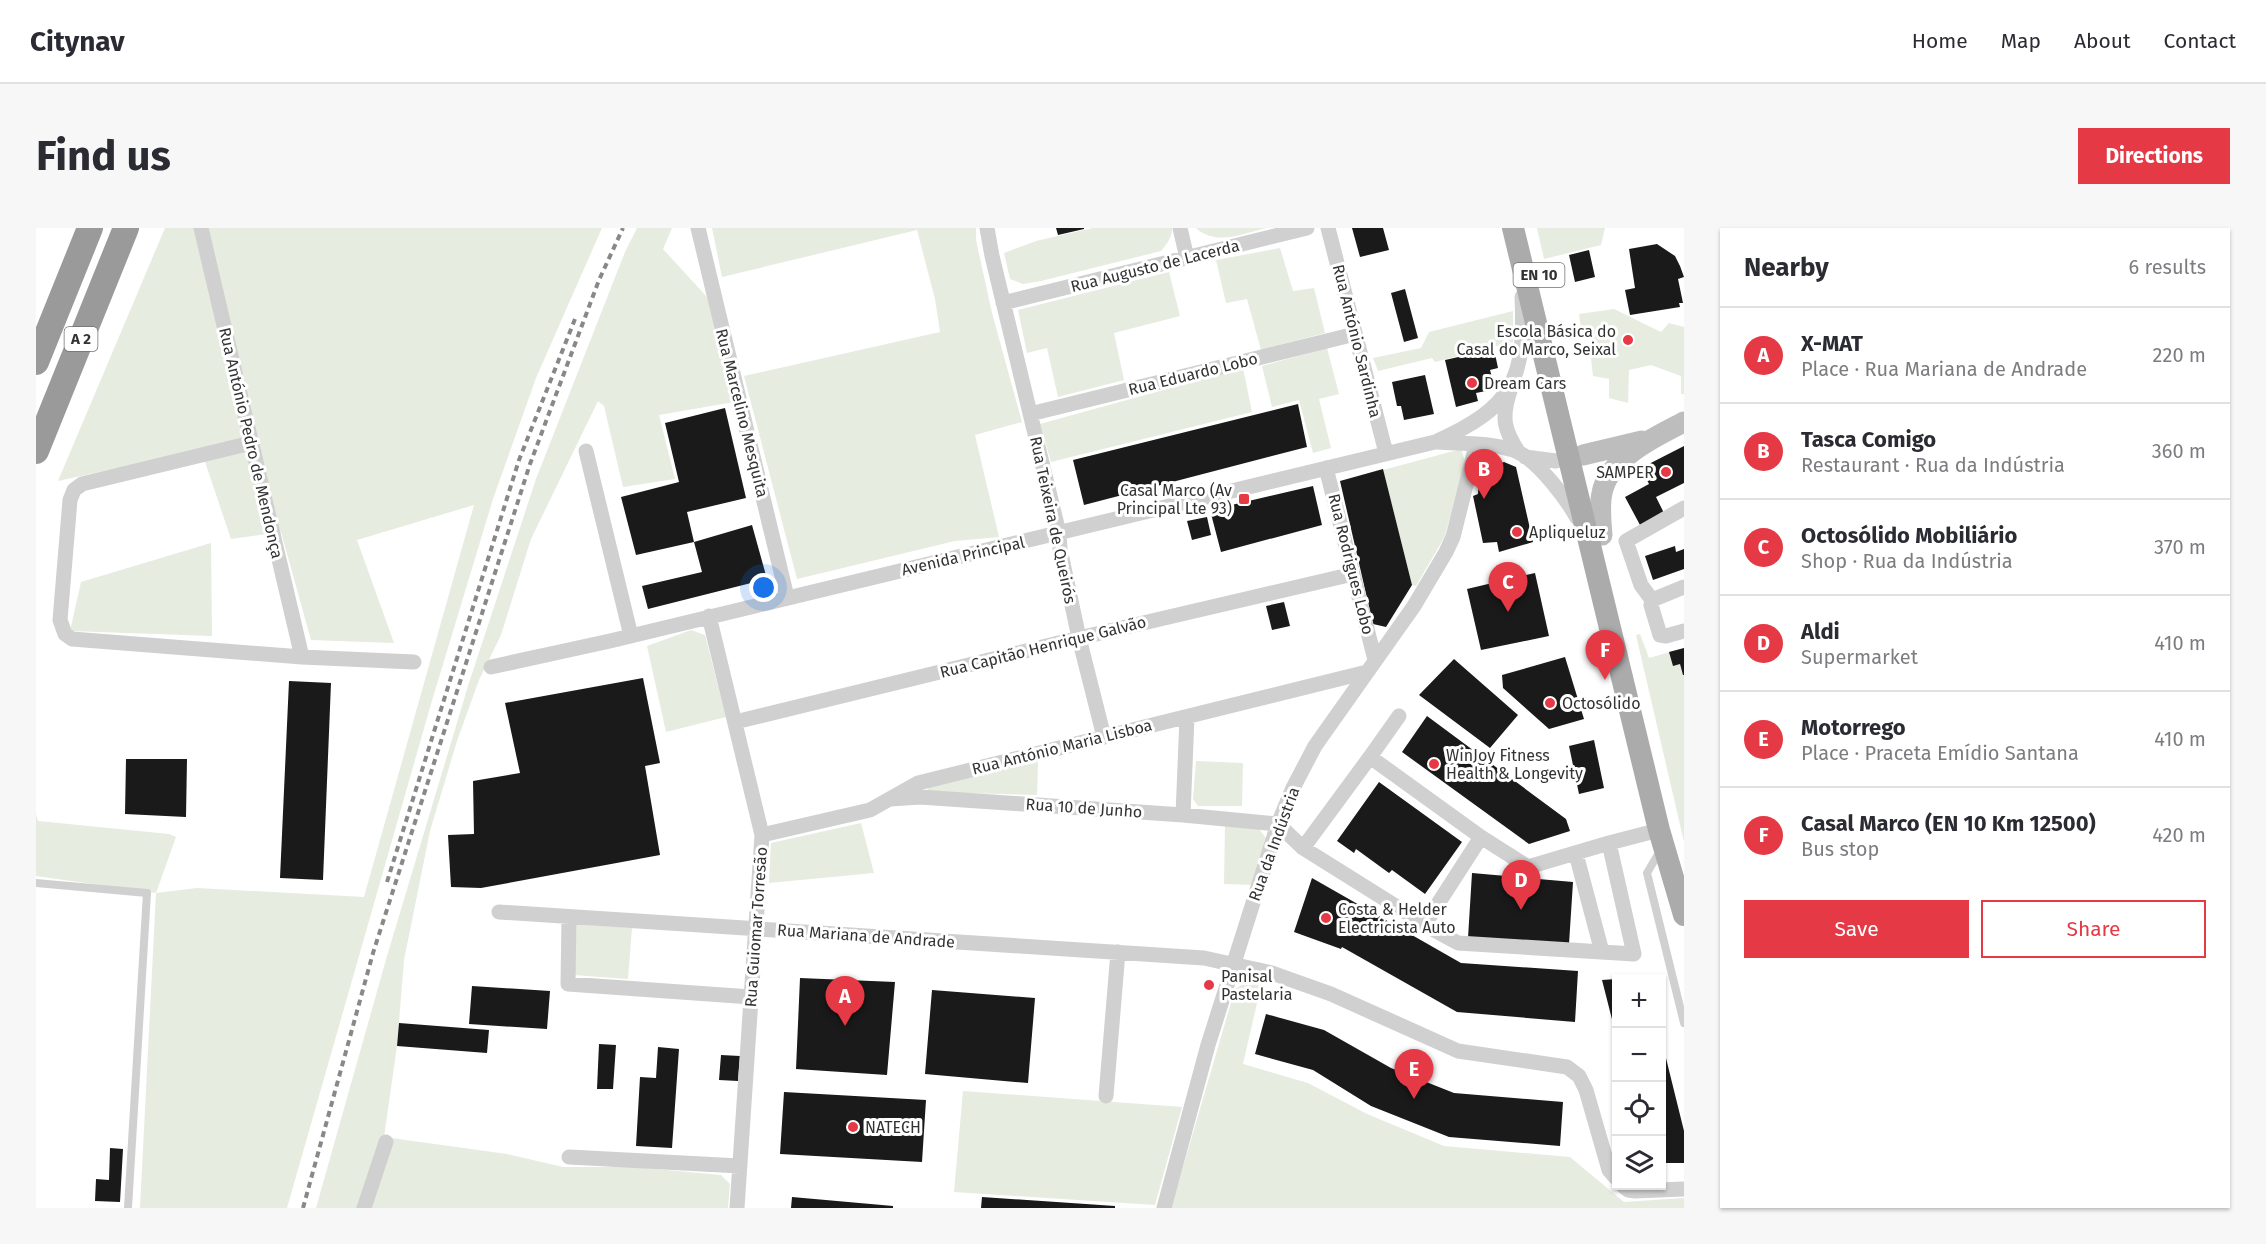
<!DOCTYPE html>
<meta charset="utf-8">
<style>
body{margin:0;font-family:"Fira Sans",sans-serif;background:#f7f7f7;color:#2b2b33}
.controls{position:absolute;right:18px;bottom:18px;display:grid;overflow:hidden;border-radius:0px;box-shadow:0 2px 4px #0004}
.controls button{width:54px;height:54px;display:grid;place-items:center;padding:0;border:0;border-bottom:2px solid #e1e1e2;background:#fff;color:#2b2b33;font:30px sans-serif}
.you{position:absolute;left:728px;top:360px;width:21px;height:21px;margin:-15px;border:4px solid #fff;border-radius:50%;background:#1a73e8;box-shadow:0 0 0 9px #1a73e833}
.badge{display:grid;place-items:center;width:39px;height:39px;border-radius:50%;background:#e63946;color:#fff;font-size:20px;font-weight:700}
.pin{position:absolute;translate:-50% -50px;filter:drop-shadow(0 2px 3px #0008)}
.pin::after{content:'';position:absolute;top:32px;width:21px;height:18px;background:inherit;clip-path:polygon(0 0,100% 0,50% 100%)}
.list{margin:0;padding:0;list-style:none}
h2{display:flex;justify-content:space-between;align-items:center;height:78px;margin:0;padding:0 24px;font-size:26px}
h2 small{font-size:20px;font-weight:400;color:#7c7c81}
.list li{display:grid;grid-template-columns:39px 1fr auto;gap:18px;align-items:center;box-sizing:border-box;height:96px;padding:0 24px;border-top:2px solid #e1e1e2}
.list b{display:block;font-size:22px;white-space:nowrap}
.list p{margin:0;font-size:20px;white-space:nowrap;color:#7c7c81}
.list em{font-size:20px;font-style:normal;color:#7c7c81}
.actions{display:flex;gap:12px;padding:18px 24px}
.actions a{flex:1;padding:14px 0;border:2px solid #e63946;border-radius:0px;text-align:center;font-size:21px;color:#e63946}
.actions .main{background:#e63946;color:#fff}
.icon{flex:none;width:33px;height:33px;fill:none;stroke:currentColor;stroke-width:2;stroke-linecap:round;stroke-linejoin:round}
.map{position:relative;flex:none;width:1648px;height:980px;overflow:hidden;border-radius:0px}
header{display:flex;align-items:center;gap:36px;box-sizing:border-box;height:84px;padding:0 30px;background:#fff;border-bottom:2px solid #e1e1e2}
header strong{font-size:28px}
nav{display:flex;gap:33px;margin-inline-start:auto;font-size:21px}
.intro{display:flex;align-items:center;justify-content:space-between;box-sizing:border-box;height:144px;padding:0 36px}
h1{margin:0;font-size:42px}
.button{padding:15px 27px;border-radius:0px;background:#e63946;color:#fff;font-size:21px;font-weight:700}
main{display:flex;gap:36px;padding:0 36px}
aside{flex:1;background:#fff;border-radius:0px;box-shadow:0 2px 4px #0004}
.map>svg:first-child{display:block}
.green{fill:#e6ecdf}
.building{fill:#1a1a1a}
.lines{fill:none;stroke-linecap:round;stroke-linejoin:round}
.lane{stroke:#d0d0d0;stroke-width:8}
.street{stroke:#d0d0d0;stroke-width:15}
.secondary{stroke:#bdbdbd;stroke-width:21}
.primary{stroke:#ababab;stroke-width:22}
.highway{stroke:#9a9a9a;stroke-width:26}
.rail{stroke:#888;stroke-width:4;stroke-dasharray:6 4.5;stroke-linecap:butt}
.poi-dot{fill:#e63946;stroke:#fff;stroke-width:2}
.labels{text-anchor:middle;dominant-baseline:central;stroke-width:6;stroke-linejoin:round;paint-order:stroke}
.shield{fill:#fff;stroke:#707070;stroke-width:1.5}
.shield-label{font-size:15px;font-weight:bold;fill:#333}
.street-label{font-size:16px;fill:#333;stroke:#fff}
.poi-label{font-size:16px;fill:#333;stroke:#fff;text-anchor:start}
</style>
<header>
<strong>Citynav</strong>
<nav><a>Home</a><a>Map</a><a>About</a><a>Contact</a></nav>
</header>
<div class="intro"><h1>Find us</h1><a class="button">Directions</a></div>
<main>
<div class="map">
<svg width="1648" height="980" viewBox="0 0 1648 980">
<rect width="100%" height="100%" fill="#fff"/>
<path class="green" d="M129,0h437l-66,150 -43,121 -62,205 -144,504h-147l16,-315 -120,-17v-62l2,7 131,13 7,3 -20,56 41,-5 167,9 110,-392 -117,35 37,103 -83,-3 -30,-108 -50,7 -30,-89 -143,31z
M601,0h35l-9,21 44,48 27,105 -75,13 16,64 -52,8 -19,-81 -6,-5 -67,138 -30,96 -22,45 -22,61 -27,90 -26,129 -7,86 -13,91 123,17 56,13h70l88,8 9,9 -2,24h-412l71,-252 81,-270 68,-207 89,-227z
M676,0h264v12l16,73 30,109 -47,13 24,102 -44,4 -158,38 -53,-203 196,-44 -5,-33 -18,-69 -195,47z
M1057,0h79c0,9 -5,16 -11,23l-120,30 -18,3 -13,-5 -6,-26 32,-12z
M1160,0h70c-23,6 -51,18 -70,0z
M1501,0h68l-4,17 -57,14z
M1244,20l13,43 21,-3 11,45 -64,17 -14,-51 -21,4 -10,-43z
M1133,44l11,44 -66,17 10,47 -66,17 -11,-49 -20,5 -9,-43z
M1578,81l47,23 8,-9 15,4v67h-3v-18l-30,-11 -22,5 -1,33 -19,-5v-19l-16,-3 -2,-18h15l3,-10 -27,-12 -3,-22z
M1477,83v31l-78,20 -3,-4 -54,13 -5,-13 48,-10 8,-16z
M1291,120l12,46 -20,5 12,49 -18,5 -14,-53 -27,7 -10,-41z
M1207,140l9,44 -201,50 -11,-38z
M1425,221l4,12 -20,75 -29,50 -4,-1 -29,-115z
M175,315l1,93 -142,-5 11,-49z
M655,402l14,5 21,82 -60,15 -19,-86z
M1604,406l9,24 35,-10v194l-48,-207z
M1160,533l47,2 -1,43h-44l-5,-7z
M1002,534l-1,33 -109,-3 -1,-5z
M1189,594l34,7 7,9 -12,47 -30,-1z
M825,595l13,50 -105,10 2,-40z
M540,696l56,4 -4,51 -55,-4z
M1214,752l11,6 -18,78 65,19 59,31 77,32 126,11 54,45 60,-4v10h-513l64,-219z
M927,863l219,16 -27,98 -201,-13z"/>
<path class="building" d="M1020,0h28v1l-26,6z
M1316,0h31l6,22 -29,7z
M1621,16l18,12 5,10 4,11 -6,2 5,24h-4l1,4 -50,8 -5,-25 10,-2 -6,-39z
M1553,22l6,27 -20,5 -6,-27z
M1369,61l13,49 -14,4 -13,-49z
M1458,121l4,19 -8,2 3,11 -9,2 2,8 -10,2 2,8 -22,6 -11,-47z
M1389,147l9,39 -30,6 -3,-14h-4l-5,-24z
M1262,176l9,43 -223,58 -11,-45z
M689,180l21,90 -59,14 7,30 58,-17 15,54 -119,30 -6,-23 60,-14 -8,-30 -58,13 -15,-58 58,-15 -14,-59z
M1648,218v37l-28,14 8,16 -24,12 -15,-28 24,-13 -8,-16z
M1468,234l12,5 17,75 -34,10 -2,-10 -14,1 -10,-47 5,-2 1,-18 14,-4 3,-7z
M1347,241l29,116 -26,42 -13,-3 -33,-143z
M1277,258l9,39 -101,27 -11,-42z
M1171,289l4,18 -19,5 -5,-19z
M1639,318l1,6 8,-3v20l-31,11 -8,-24z
M1499,345l14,63 -68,14 -14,-61z
M1248,374l6,24 -18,4 -6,-24z
M1648,420v27h-1l-3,-11 -7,2 -4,-14z
M1529,429l19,62 -35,10 -46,-41 -1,-13z
M1418,431l64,56 -28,33 -71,-53z
M607,450l17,85 -15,3 15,89 -179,33 -30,-1 -3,-52 26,-1 -1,-53 47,-8 -15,-70z
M253,453l42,2 -8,197 -43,-2z
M1391,488l139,103 4,12 -41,13 -127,-92z
M1558,512l10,48 -25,6 -10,-48z
M90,531h61l-1,58 -61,-3z
M1343,554l83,60 -37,52 -33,-24 -3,3 -33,-24 -2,4 -17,-12z
M1436,645l101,9 -4,62 -101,-6z
M1276,650l149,85 117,8 -3,51 -118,-10 -115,-65 -1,2 -47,-17z
M764,750l95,4 -8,93 -91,-6z
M1580,751v56l-14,-55z
M436,758l78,5 -3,38 -78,-5z
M896,762l103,8 -7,85 -103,-9z
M1230,786l58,16 67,38 63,25 109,9 -3,44 -111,-9 -78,-31 -58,-36 -58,-16z
M363,795l90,7 -2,23 -90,-7z
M1626,814l22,89v32h-22z
M563,816l17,1 -3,44h-16z
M622,819l21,2 -7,99 -36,-2 4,-69 16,1z
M685,827l19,1 -2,25 -19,-1z
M748,864l142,8 -4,62 -142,-8z
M74,920l13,1 -3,53 -25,-1 1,-22 13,1z
M756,969l101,9v2h-102z
M946,969l133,9v2h-134z"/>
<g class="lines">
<path class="lane" d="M1624,623l-13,22 37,150
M0,655l111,10 -19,315"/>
<path class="street" d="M165,0l101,429
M662,0l89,369
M951,0l5,28 67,277 1,16 19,89 25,99
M1144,0l7,30
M1292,0l58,225
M967,75l304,-75
M1474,163c-9,27 -6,39 9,62
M994,186l325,-80
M1402,214c25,2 58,0 82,11 20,11 46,45 57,65
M215,215l-169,41 -8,6 -4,10 -10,120 5,14 7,5 230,18 112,5
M550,223l45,185
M1489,229l31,4 22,-5
M1290,240l49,192
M1616,372l-11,-15 -15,-44 58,-33
M1616,372l-1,5 9,30 6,1 18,-5
M1616,372l32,-13
M673,388l53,219 -25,373
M455,439l119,-26 825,-199c77,-34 91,-62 87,-145
M699,494l344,-84 274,-64
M1334,529l29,-41
M854,571l30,-2 263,18 95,9 25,24 131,82 24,13 176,11 -25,-111 -81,24 -47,-30 -111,-80 -67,91
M1147,587l4,-98
M726,607l108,-25 48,-27 449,-111
M1573,615l50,-13
M1540,626l26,98
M463,684l705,46 68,15 59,21 127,57 109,16 12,9 7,14 23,80 7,8
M533,689l-1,67 183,13
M1389,696l56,-87
M1070,868l12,-144
M533,929l171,9
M1587,958l5,4 7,1 49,-2
M328,980l22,-66
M1128,980l44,-163 70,-221 15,-36 22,-42 99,-140 32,-54 7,-15 23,-92"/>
<path class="secondary" d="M1547,227l59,-14
M1566,307c-1,-14 -3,-29 0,-42 6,-34 54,-57 82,-71"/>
<path class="primary" d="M1477,0l146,602 25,85"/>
<path class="highway" d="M0,134l54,-134
M0,223l90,-223"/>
<path class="rail" d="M351,654l132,-422 56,-141
M267,980l70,-255 157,-489 69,-184 24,-52"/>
</g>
<g class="poi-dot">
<circle cx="1592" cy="112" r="6"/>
<circle cx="1436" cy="155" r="6"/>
<circle cx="1630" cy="244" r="6"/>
<rect x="1202" y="265" width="12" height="12" rx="3"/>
<circle cx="1481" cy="304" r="6"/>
<circle cx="1514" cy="475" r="6"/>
<circle cx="1398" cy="536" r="6"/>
<circle cx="1290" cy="690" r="6"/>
<circle cx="1173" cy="757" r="6"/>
<circle cx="817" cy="899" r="6"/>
</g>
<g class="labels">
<g class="shield">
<rect x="1477.5" y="35" width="51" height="24" rx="4.5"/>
<rect x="28.5" y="99" width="33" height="24" rx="4.5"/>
</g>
<g class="shield-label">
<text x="1503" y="47">EN 10</text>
<text x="45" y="111">A 2</text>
</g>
<g class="street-label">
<text transform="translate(1119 38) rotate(-14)">Rua Augusto de Lacerda</text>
<text transform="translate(1321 113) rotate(76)">Rua António Sardinha</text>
<text transform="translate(1157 146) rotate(-14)">Rua Eduardo Lobo</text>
<text transform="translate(706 185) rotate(76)">Rua Marcelino Mesquita</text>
<text transform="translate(215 215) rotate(77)">Rua António Pedro de Mendonça</text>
<text transform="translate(1017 292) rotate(78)">Rua Teixeira de Queirós</text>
<text transform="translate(927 328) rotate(-13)">Avenida Principal</text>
<text transform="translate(1315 336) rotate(76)">Rua Rodrigues Lobo</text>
<text transform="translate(1007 419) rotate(-14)">Rua Capitão Henrique Galvão</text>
<text transform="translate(1026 519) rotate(-14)">Rua António Maria Lisboa</text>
<text transform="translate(1048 580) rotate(4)">Rua 10 de Junho</text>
<text transform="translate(1238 616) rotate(-70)">Rua da Indústria</text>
<text transform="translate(720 699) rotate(-86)">Rua Guiomar Torresão</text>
<text transform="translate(830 708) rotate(4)">Rua Mariana de Andrade</text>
</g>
<g class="poi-label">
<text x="1580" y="103" text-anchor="end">Escola Básica do<tspan x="1580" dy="18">Casal do Marco, Seixal</tspan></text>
<text x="1448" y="155">Dream Cars</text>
<text x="1618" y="244" text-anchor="end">SAMPER</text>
<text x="1196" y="262" text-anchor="end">Casal Marco (Av<tspan x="1196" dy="18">Principal Lte 93)</tspan></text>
<text x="1493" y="304">Apliqueluz</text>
<text x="1526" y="475">Octosólido</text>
<text x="1410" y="527">WinJoy Fitness<tspan x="1410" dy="18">Health &amp; Longevity</tspan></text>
<text x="1302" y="681">Costa &amp; Helder<tspan x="1302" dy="18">Electricista Auto</tspan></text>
<text x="1185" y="748">Panisal<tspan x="1185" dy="18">Pastelaria</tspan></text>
<text x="829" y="899">NATECH</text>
</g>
</g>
</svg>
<div class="controls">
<button>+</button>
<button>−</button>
<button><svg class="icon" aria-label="locate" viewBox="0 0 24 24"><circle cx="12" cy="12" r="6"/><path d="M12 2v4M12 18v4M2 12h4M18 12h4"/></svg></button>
<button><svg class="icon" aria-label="layers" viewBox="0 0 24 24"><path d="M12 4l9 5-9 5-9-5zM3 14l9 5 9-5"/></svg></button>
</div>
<div class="you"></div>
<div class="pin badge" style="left:809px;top:798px">A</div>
<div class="pin badge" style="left:1448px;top:271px">B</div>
<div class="pin badge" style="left:1472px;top:384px">C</div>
<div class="pin badge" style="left:1485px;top:682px">D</div>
<div class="pin badge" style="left:1378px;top:871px">E</div>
<div class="pin badge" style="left:1569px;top:452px">F</div>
</div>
<aside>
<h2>Nearby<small>6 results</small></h2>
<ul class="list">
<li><span class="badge">A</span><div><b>X-MAT</b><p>Place · Rua Mariana de Andrade</p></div><em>220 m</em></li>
<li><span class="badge">B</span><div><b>Tasca Comigo</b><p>Restaurant · Rua da Indústria</p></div><em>360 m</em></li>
<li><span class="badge">C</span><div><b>Octosólido Mobiliário</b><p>Shop · Rua da Indústria</p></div><em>370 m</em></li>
<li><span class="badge">D</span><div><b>Aldi</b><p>Supermarket</p></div><em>410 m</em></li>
<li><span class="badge">E</span><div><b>Motorrego</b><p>Place · Praceta Emídio Santana</p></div><em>410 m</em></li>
<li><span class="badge">F</span><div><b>Casal Marco (EN 10 Km 12500)</b><p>Bus stop</p></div><em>420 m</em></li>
</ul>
<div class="actions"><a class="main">Save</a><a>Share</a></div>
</aside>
</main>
